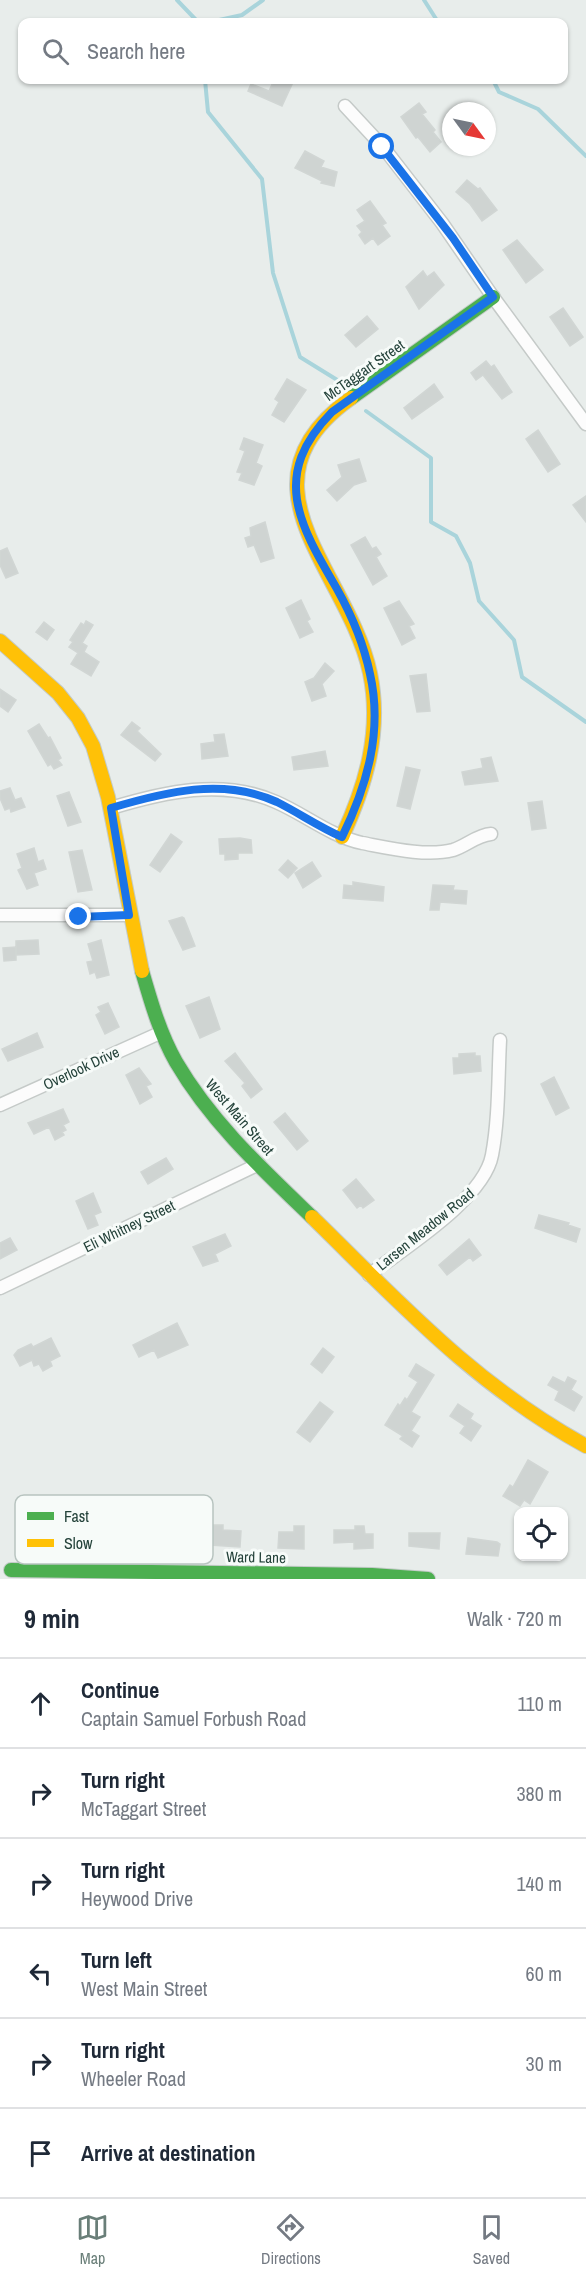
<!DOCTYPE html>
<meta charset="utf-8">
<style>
body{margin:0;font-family:"Archivo Narrow",sans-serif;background:#f6f6f7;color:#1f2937}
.controls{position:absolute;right:18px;bottom:18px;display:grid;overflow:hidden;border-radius:12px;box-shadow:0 2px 4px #0004}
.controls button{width:54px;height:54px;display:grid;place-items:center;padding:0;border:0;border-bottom:2px solid #e0e1e3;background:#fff;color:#1f2937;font:30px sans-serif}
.compass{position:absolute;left:442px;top:102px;width:54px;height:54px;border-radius:50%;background:#fff;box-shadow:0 2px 4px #0004;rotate:123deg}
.stop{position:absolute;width:18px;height:18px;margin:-14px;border:4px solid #1a73e8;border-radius:50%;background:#fff}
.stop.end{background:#1a73e8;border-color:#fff;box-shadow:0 2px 6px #0008}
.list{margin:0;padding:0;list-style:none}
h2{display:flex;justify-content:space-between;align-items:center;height:78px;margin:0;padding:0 24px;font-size:26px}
h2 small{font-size:20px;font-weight:400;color:#747a83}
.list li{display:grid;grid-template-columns:39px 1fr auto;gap:18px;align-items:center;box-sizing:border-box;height:90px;padding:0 24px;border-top:2px solid #e0e1e3}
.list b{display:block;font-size:22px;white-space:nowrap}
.list p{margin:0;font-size:20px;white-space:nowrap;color:#747a83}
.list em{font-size:20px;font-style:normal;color:#747a83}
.icon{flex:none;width:33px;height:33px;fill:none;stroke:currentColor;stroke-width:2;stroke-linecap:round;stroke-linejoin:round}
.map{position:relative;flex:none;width:586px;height:1579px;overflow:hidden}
.search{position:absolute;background:#fff;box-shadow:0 2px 4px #0004;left:18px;right:18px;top:18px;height:66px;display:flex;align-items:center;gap:15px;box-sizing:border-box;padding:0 21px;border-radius:12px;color:#747a83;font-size:22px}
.sheet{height:618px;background:#fff}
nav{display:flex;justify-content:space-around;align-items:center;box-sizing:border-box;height:84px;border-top:2px solid #e0e1e3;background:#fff;font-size:16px;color:#747a83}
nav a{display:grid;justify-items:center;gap:3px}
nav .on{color:#697e78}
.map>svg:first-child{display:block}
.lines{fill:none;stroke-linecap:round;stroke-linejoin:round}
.stream{stroke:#a9d4db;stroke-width:4}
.building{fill:#cfd4d2;stroke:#d1d6d4;stroke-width:1.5}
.street-casing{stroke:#c5cac8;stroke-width:15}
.fast-casing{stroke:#c3cbc8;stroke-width:16}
.slow-casing{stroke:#c3cbc8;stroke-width:16}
.street{stroke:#fcfcfc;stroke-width:12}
.fast{stroke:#4caf50;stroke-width:14}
.slow{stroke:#ffc107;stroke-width:14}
.route{stroke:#1a73e8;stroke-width:8}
.labels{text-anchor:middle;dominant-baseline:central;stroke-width:6;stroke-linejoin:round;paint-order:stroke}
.street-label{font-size:15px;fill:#24423a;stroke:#f7fbf9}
.key{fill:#f7fbf9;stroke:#b8c4c0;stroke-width:1.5}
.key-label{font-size:16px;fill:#24423a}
</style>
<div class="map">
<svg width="586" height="1579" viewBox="0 0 586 1579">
<rect width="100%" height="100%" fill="#e8edeb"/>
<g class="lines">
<path class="stream" d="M177,0l21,22
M424,0l14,22
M210,22l32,-7 21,-15
M205,80l3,32 54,67 11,94 27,84 47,29
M493,80l6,12 39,17 48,47
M366,411l65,47v64l25,14 14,27 9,38 35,39 8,37 64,45"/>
</g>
<path class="building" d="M274,80h20l-12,26 -34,-15 3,-7 18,7z
M419,103l7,9 -4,2 13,16 -2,2 8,10 -11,10 -12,-15 -2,1 -15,-21z
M305,151l19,10 -3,6 16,5 -3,14 -13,-3 1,-2 -27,-13z
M467,180l11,9 2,-1 17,22 -15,11 -12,-17 -14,-12z
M370,201l16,22 -4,2 8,11 -12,9 -5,-7 -8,6 -6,-9 3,-3 -5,-6 8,-5 -8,-11z
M517,240l26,30 -17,13 -23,-33z
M423,271l4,6 7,-5 10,13 -25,24 -13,-22z
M563,308l20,29 -13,9 -20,-29z
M367,316l11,13 -22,18 -11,-12z
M486,361l5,6 3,-2 18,27 -10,7 -19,-24 -7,5 -5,-7z
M287,379l19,11 -22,32 -12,-7 7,-13 -4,-3z
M434,384l9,13 -31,22 -8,-11z
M538,430l22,34 -12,8 -22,-33z
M244,438l19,7 -7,18 6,3 -8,19 -15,-5 3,-7 -5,-1 8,-21 -5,-2z
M359,459l7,22 -12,4 -17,16 -10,-11 15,-13 -4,-12z
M586,496v26l-13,-17z
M265,522l9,36 -13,4 -7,-17 -6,2 -3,-9 6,-2 -1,-8z
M365,537l7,12 4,-2 5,7 -5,3 11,19 -14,9 -22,-40z
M7,548l11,25 -12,5 -6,-13v-14z
M301,600l9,19 -3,2 6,11 -13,6 -14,-30z
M399,601l15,23 -5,2 6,12 -13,7 -18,-37z
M86,621l7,4 -11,18 5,3 -3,6 15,10 -8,14 -20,-12 7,-11 -9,-6 4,-5 -3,-2 11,-17 3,2z
M44,622l10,8 -7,10 -11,-8z
M325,663l9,8 -12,13 4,12 -14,5 -7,-19 9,-4z
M426,674l4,37 -13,1 -7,-36z
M0,689l16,11 -8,12 -8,-6z
M132,722l8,6 -3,3 24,23 -6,7 -34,-26z
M39,724l9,14 2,-1 11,21 -3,2 4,5 -8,4 -3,-5 -3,2 -20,-35z
M224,734l4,22 -26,3 -1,-15 14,-2 -1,-7z
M325,751l3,15 -34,4 -2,-13z
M491,757l7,24 -33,4 -3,-13 21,-4 -2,-9z
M406,767l14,3 -10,39 -13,-3z
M10,788l5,12 6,-2 4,9 -14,5 -1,-4 -5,2 -5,-12v-7z
M69,792l12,30 -13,4 -11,-30z
M542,801l4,27 -14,2 -4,-27z
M171,834l11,8 -22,30 -10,-7z
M240,838l11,2 1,13h-14v6l-13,1v-6h-5l-1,-15z
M34,848l4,14 5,-2 3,9 -12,4 4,12 -11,4 -9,-19 4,-2 -5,-14z
M82,850l10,40 -14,2 -9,-40z
M288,860l9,8 -9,10 -9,-8z
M312,862l9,14 -18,12 -8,-15z
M353,882l31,5 -1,14 -40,-3 1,-13 9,1z
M433,885l21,1 -1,4 14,1 -1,13 -26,-2 -1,8h-9z
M182,917l2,1 11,28 -12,4 -14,-29z
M38,940l1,14 -23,1v-14z
M101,940l8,35 -12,3 -2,-6 -5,2 -3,-12 6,-1 -5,-17z
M16,947v13l-12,1 -1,-13z
M209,997l11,32 -20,9 -14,-32z
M108,1003l11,24 -14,7 -9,-19 5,-3 -3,-5z
M37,1033l6,14 -35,14 -6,-12z
M235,1053l27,36 -11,9 -9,-12 3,-3 -20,-22z
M475,1053v3h5l1,15 -27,3 -1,-16h6v-4z
M139,1068l12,16 -5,2 6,11 -12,7 -14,-29z
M554,1077l15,31 -13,7 -15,-31z
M63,1109l6,13 -6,3 3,5 -4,2 2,3 -9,5 -6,-13 -15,7 -6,-11z
M285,1113l23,28 -11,9 -23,-28z
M166,1158l7,11 -25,15 -7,-12z
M356,1179l18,21 -11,8 -2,-3 -4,3 -14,-18z
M93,1193l8,19 -7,3 4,10 -10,4 -12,-28z
M539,1215l30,8 -1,2 12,4 -4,13 -41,-14z
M225,1234l6,12 -16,8 3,7 -15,5 -10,-19z
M10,1238l7,12 -17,9v-16z
M469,1239l12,16 -8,6 -3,-4 -23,18 -8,-10z
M177,1323l11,22 -30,13 -4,-8 -15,7 -6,-12z
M51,1338l9,18 -10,5 2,5 -9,5 -4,-7 -5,2 -2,-6 -12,6 -6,-11 4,-5 13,-6 2,3z
M323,1348l11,9 -12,16 -11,-9z
M416,1364l18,11 -23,37 9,5 -9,14 8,5 -7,11 -12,-8 3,-3 -18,-11 13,-21 2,2 5,-8 2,2 11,-18 -9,-6z
M553,1377l12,6 3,-6 8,4 -5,9 11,7 -8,14 -19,-11 4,-9 -11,-6z
M320,1402l13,10 -23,30 -13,-10z
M458,1404l15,10 -3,5 11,7 -10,15 -11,-8 5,-7 -15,-10z
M528,1460l20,12 -18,32 -6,-4 -4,6 -17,-10 7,-11 3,2z
M213,1525h10v5l18,1 -1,16 -30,-2z
M294,1526h10v23l-26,-1 1,-16h15z
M355,1526h9l1,8h8v14l-19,1v-7l-20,1v-13h21z
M409,1533h31l-1,16 -30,-3z
M468,1538l29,4 3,2 -2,12 -32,-2z"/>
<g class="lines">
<g class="street-casing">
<path id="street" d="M345,106l38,41 59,76 51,74 93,127
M111,808c53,-16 111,-30 165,-6 30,13 54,34 86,41 27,5 64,14 91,7 13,-4 24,-15 38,-16
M0,915h130
M0,1105l162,-73
M369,1275c35,-27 115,-76 123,-120 7,-37 6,-77 8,-115
M0,1288l259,-124"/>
</g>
<g class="fast-casing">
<path id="fast" d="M351,398l142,-101
M142,971c9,31 18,63 34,91 35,60 86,107 136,155
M11,1570l361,5 56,4"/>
</g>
<g class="slow-casing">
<path id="slow" d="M0,641l58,52 20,25 15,28 15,51 34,174
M342,837c24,-52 40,-106 28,-164 -21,-101 -141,-188 -19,-275
M312,1217c89,87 163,168 274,229"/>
</g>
<use href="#street" class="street"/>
<use href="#fast" class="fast"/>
<use href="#slow" class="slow"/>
</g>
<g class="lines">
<path class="route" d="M79,917l50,-2 -18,-107c54,-16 112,-31 166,-6 22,11 42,25 65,35 25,-51 41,-106 28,-163 -6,-29 -19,-60 -33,-85 -38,-65 -67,-114 -5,-177l161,-115 -40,-59 -71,-91"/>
</g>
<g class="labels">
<g class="street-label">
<text transform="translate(364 370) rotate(-35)">McTaggart Street</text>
<text transform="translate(81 1068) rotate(-25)">Overlook Drive</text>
<text transform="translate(240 1117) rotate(49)">West Main Street</text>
<text transform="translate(129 1226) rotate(-26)">Eli Whitney Street</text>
<text transform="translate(425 1229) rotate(-39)">Larsen Meadow Road</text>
<text transform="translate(256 1557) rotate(1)">Ward Lane</text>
</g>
</g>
<rect x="15" y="1495" width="198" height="69" rx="9" class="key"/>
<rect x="27" y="1512" width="27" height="8" fill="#4caf50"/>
<rect x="27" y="1539" width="27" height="8" fill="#ffc107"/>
<g class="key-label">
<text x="64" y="1522">Fast</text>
<text x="64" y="1549">Slow</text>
</g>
</svg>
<div class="controls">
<button><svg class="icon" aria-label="locate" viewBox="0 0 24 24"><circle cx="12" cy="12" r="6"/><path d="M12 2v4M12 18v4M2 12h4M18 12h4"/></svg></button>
</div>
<svg class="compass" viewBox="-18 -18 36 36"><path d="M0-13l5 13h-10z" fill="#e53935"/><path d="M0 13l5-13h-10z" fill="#747a83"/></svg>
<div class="stop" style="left:382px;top:147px"></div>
<div class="stop end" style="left:79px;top:917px"></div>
<div class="search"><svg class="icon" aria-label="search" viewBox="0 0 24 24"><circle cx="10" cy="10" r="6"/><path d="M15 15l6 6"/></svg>Search here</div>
</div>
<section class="sheet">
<h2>9 min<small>Walk · 720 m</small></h2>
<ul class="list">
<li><svg class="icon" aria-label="ahead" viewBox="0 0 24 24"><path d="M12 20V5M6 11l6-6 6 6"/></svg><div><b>Continue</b><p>Captain Samuel Forbush Road</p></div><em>110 m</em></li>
<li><svg class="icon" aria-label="right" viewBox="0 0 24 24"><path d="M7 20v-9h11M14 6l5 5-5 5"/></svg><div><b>Turn right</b><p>McTaggart Street</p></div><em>380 m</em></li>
<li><svg class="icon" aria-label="right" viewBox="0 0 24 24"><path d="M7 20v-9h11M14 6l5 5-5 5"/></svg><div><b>Turn right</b><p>Heywood Drive</p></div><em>140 m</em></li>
<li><svg class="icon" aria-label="left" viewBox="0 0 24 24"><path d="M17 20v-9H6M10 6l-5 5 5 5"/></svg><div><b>Turn left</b><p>West Main Street</p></div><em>60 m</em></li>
<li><svg class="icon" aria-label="right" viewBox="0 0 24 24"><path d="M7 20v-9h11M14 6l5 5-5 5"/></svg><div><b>Turn right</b><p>Wheeler Road</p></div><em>30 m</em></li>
<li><svg class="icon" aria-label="arrive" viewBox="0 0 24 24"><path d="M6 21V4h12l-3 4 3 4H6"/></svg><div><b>Arrive at destination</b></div></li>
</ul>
</section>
<nav>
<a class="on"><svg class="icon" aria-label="map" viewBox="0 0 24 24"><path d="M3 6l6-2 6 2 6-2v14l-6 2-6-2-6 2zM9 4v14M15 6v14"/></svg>Map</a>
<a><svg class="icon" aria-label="directions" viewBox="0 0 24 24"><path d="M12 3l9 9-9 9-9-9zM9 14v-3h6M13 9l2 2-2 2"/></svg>Directions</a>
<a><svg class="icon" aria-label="saved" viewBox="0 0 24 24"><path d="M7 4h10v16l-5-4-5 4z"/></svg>Saved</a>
</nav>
